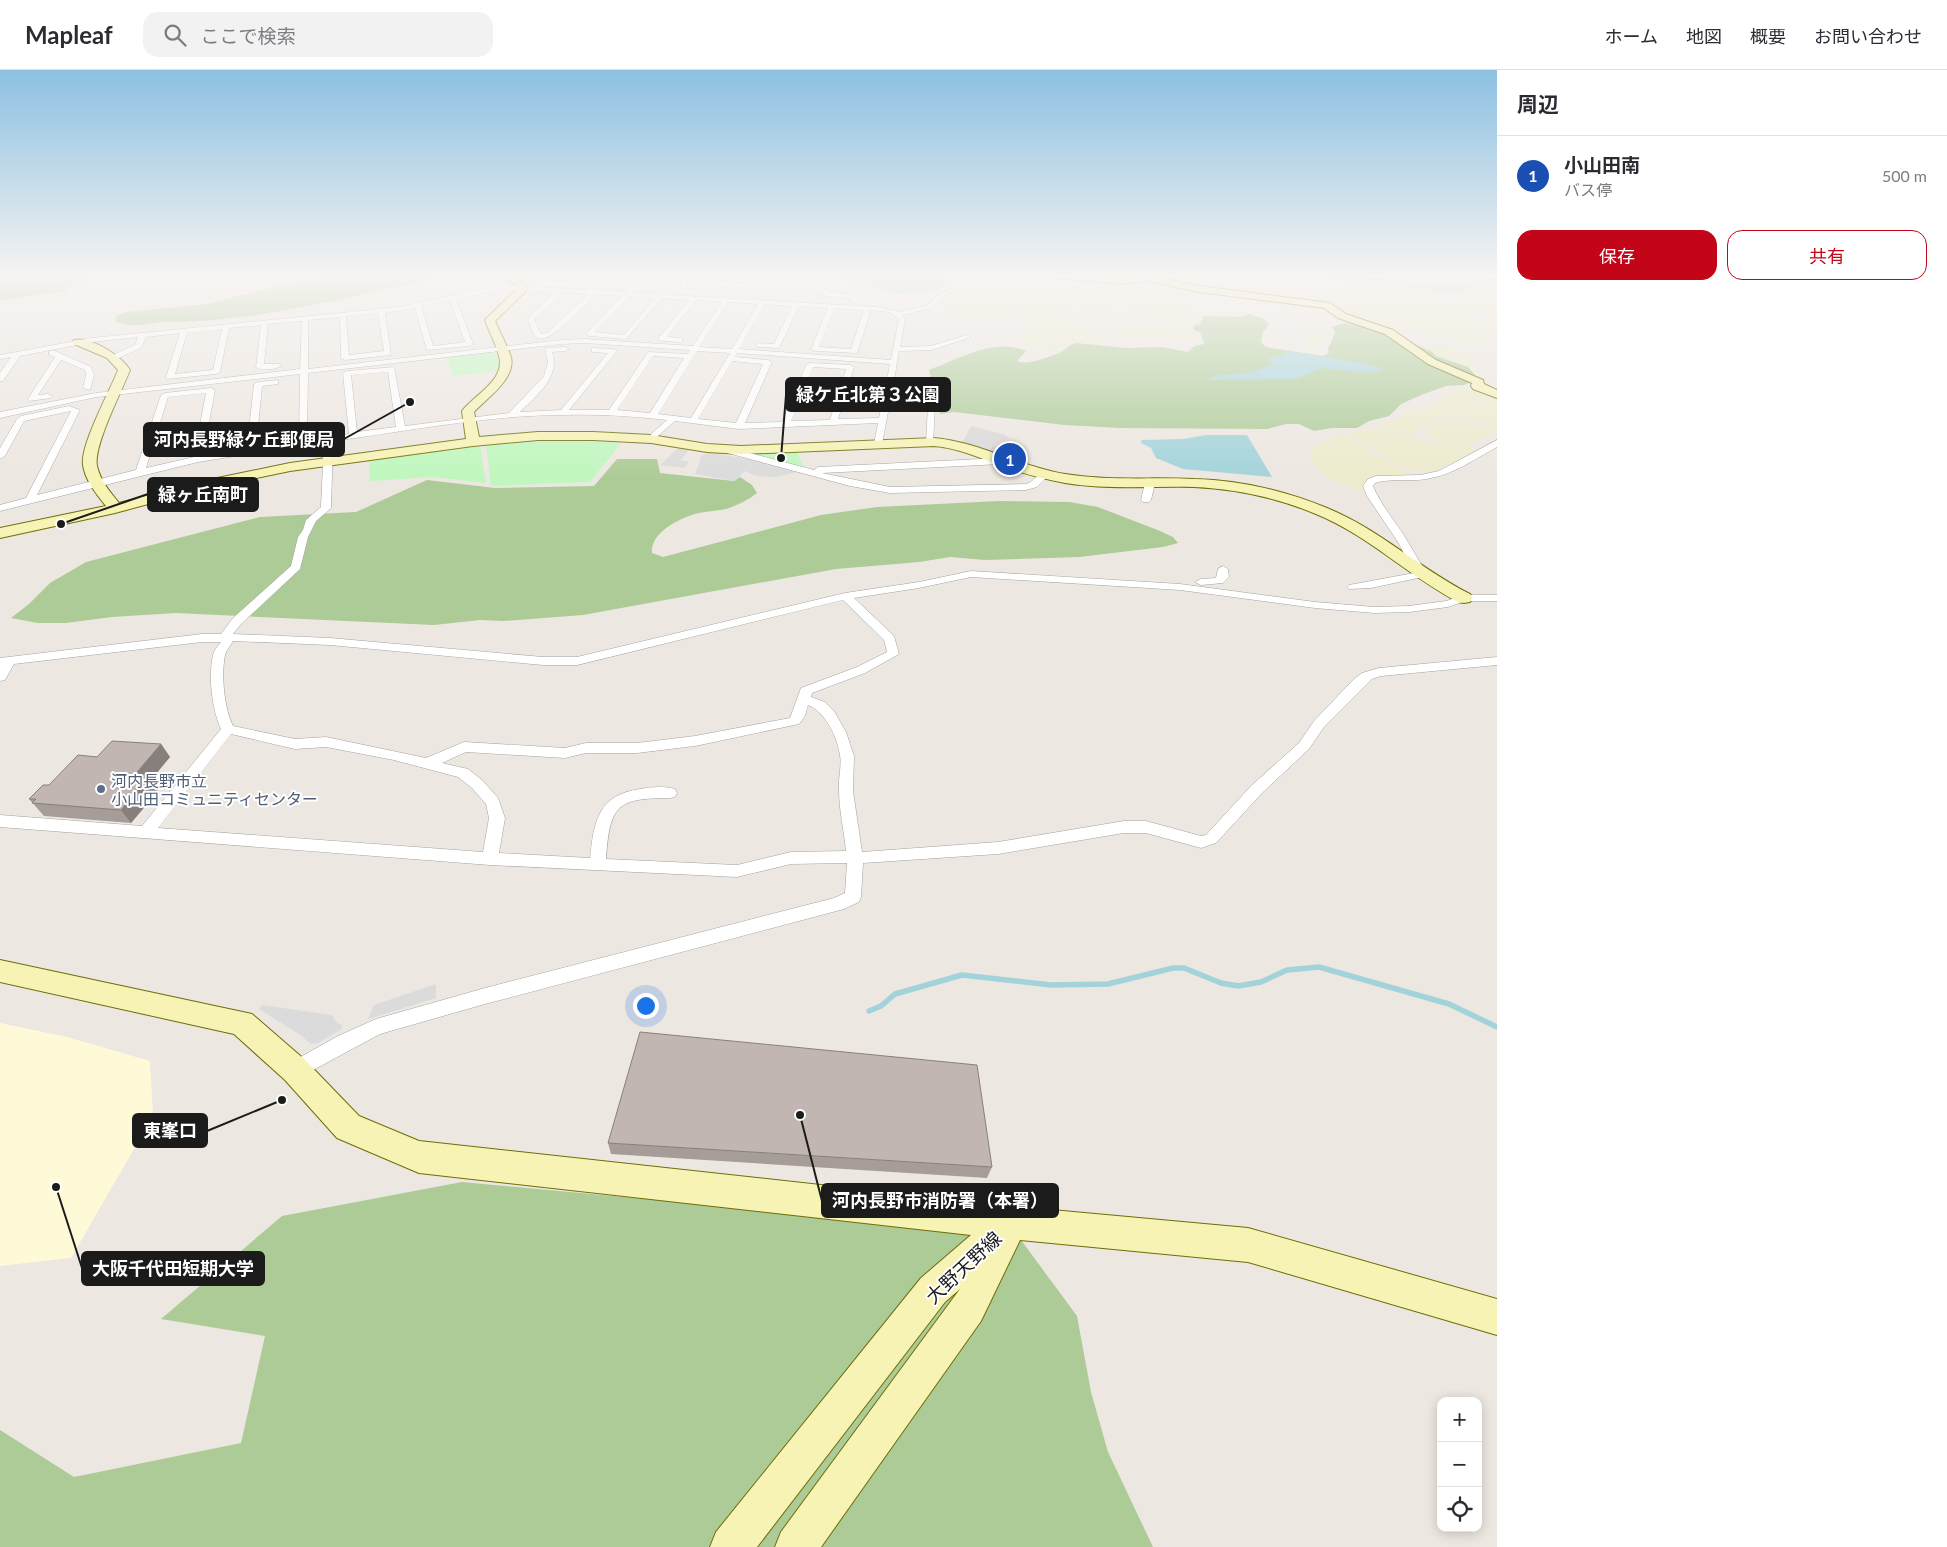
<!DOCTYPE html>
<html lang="ja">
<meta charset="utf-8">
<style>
body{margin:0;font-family:Lato,"Noto Sans JP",sans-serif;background:#f2f2f3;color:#2b2b33}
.controls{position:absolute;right:15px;bottom:15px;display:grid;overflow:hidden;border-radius:10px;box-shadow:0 2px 12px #0003}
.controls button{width:45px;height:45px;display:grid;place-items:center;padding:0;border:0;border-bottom:1px solid #e1e1e2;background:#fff;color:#2b2b33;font:25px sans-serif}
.you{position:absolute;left:645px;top:935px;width:18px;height:18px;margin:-12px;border:4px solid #fff;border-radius:50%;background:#1a73e8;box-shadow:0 0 0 8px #1a73e833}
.badge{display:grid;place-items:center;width:32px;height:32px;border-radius:50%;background:#c20519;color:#fff;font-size:16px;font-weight:700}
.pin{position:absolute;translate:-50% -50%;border:2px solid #fff;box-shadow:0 1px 5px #0006}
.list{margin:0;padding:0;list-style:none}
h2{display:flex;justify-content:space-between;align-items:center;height:65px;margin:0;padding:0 20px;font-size:21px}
h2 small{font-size:16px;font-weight:400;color:#7c7c81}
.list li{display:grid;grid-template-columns:32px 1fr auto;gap:15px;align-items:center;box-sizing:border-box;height:80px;padding:0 20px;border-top:1px solid #e1e1e2}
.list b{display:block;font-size:19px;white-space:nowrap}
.list p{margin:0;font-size:16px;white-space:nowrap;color:#7c7c81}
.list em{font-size:16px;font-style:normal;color:#7c7c81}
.actions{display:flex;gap:10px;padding:15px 20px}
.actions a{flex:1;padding:11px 0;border:1px solid #c20519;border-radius:15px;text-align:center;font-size:18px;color:#c20519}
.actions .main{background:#c20519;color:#fff}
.icon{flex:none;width:28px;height:28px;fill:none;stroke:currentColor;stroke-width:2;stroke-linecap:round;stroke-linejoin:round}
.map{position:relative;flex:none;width:1497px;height:1477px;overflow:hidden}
header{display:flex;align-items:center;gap:30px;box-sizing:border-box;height:70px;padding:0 25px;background:#fff;border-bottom:1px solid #e1e1e2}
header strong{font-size:24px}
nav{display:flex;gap:28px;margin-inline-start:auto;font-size:18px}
.search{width:350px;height:45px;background:#f2f2f3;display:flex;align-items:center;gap:12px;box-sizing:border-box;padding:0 18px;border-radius:15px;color:#7c7c81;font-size:19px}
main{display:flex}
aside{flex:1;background:#fff}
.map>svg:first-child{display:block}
.residential{fill:#d9d8d8}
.education{fill:#fefad8}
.farmland{fill:#ecebcc}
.forest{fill:#accb96}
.park{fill:#bff7bd}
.parking{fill:#dbdbdb}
.water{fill:#a2d3da}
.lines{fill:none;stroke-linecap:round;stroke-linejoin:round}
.stream{stroke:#a2d3da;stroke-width:5.5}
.river{fill:#a2d3da;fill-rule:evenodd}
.street-casing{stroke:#a2a2a2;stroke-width:1}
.secondary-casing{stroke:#6e6d07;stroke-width:2}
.street{fill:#fff;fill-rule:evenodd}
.secondary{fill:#f7f3b4;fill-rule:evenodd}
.wall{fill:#a69d98}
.shaded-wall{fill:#877f7c}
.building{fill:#c1b6b1;stroke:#877f7c}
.service-dot{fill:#5c6f8a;stroke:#fff;stroke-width:2}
.labels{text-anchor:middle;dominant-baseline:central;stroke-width:4;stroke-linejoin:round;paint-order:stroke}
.service-label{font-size:16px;fill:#4e5e75;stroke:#fff;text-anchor:start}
.near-street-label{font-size:19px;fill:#1b1b1b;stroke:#fff}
.leader{fill:none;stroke:#1b1b1b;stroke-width:2}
.callout-dot{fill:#1b1b1b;stroke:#fff;stroke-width:2}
.callout{fill:#1b1b1b;stroke:#1b1b1b;stroke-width:2}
.callout-label{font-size:18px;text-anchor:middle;font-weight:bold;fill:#fff}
</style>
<header>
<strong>Mapleaf</strong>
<div class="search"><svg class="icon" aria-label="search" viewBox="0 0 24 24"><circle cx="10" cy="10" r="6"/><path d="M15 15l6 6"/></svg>ここで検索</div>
<nav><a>ホーム</a><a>地図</a><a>概要</a><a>お問い合わせ</a></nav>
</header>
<main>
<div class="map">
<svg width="1497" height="1477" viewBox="0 0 1497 1477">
<rect width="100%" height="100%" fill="#ede7e1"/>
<path class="residential" d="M971,356l32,8 7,4 -10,3 -5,4 -1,5 5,6 -37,-13z"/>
<path class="education" d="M0,953l67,14 83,24 3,55 -82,142 -71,8z"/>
<path class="farmland" d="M1172,204h68l2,6 -10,2 -26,-7 -15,2z
M1242,204h47v3h-2l-1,5 -43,-3z
M1292,204h14l77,9h-18l2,2 -23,3 5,1 -3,3 -18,1 -39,-9 4,-1h-4z
M1390,204h38l9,10 -26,-2z
M1452,204l37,1 8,1v4h-24l-21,5z
M1036,208l44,5v5l-45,-6z
M983,209l55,7 24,4 -3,4 -50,-3 -29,-7 -3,-3z
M1195,209l50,9 2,-3 -4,-1 10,-2 19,3 18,4 1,6 4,5 -104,-14z
M1389,214l57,7 -4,3 -40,-6 39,7 6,3 -40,-5 -4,-4 2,4 -41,-4 -4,-2 15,-1 27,3 -3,-2 -16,-2z
M1177,216l20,4 -20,10 -24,-1 -2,-4z
M1497,217v14l-5,1 -24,-1 -12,-2 -9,-4 7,-4z
M1137,218l13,2 -9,8h-11l-10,-2 -14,-6z
M1104,220l14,7 -27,3 -10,5 -13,-3 6,-3 1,-7z
M1362,220l56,19 -2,1 6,1 -18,4 -40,-9 -38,-6 -2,-4z
M1364,220l47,6 11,8 -18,-1z
M966,223l24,5 -14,4 -29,4 4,-3 -4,-1 4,-4h6z
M999,223l20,3 -4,3 16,-1 38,9 -51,7 -11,-7 22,-3 -2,-2h-8l3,2 -19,3 12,7 -21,3 -26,-13 28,-5 -1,-1z
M1119,228l11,2 -14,3 -3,3 -7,2 -22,-4 6,-3z
M1150,233l31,2 7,4 4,13 -3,3 -22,-2 -29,-8 -10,-7 22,-3z
M1466,233h31v12l-16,-2z
M961,234h6l23,13 -16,1 -30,-9z
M1407,234h57l12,7 -2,2 -14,1 -39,-4z
M1333,235l19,1 53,13 -20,5 -16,-1 -25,-7 -9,-7 3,-3z
M1062,242l4,1 5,9 -44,5 -5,-5 2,-4 6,-2z
M1422,242l47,4 -5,6 -11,5 14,-5 5,-4 8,2 17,-2v5l-9,-2 9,3v5l-24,4 18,7 -1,3 -9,-2 -14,2 -41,-8 2,-2 -10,-3 -12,3 -22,-7 19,-4 11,-8z
M1114,253l69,5 15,6 2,8 -66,-5 -19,-6 -8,-7z
M1073,254l40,17 -12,2 -32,-1 -12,9 -37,-5 7,-17z
M1308,261l18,4 -5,13 -19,-4z
M1422,275l32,1 8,2 21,26 -7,-1 -5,-5 -33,-12z
M1476,319l19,8 -29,9 -24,-8 11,-7z
M1440,328l27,9 30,-9v33l-64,-26z
M1431,336l43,17 -29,-4 -33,-10z
M1411,340l32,10 -21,7 -23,-8 7,-7z
M1399,349l23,8 -13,9 58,21 -37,15 -24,-4 -36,-20 38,-12 -29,-10 2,-3z
M1447,351l32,5 15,7 -28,14 8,3 -6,6 -37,-13 11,-3 -23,-8z
M1379,358l26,8 -36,12 -23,-15z
M1343,364l22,15 48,26 -35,1 -14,3 -1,13 -32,-12 -12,-9 -5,-8 -4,-6 1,-10z"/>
<path class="forest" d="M25,204h74l-35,17 -64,10v-23z
M341,204h119c-97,18 -195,48 -293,48 -17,0 -36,8 -52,-1l2,-6 9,-3 82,-8 77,-20z
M1250,244l14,5 5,6 -6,7 -2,10 5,5 57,9 6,-3 -1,-4 7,-16 -3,-6 12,-4 31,4 35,17 9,2 12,5 5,5 32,11 8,9 1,3 -13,6 -18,1 -25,9 -20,9 -12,12 -20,5 -12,7h-25l-18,3 -15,-7h-13l-19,5 -148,-1 -55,-3 -110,-13 -14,2 -11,-44c30,-11 66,-33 97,-19l-9,10c10,5 31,-4 42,-8 8,-3 8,-8 17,-10l50,5 35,-1 27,5 6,-6 10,-2 -3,-11 -7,-3 -1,-4 7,-2 4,-8 35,1z
M617,389h40l3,14 74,8 6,-4 12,8 5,8c-9,7 -19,12 -31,16 -10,2 -21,2 -31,5 -17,5 -45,19 -43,39l11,4 158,-42 56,-8 122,-6 70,1 29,5 62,24 13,6 5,6 -15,4 -84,10 -94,3 -35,-3 -31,5 -83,7 -253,46 -80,6 -23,-1 -46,5 -258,-12 -64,4 -46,6h-28l-27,-5 18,-14 21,-21 36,-21 174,-45 96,-5 71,-32 68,8 99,-2z
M462,1112l269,25 290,33 56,76 14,76 17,60 45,95h-1153v-117l74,47 167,-34 24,-107 -104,-17 121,-103z"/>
<path class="park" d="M494,280l6,12 -3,9 -44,5 -7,-21z
M570,370l51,3 -31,39 -99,4 -5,-40 45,-5z
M480,376l6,37 -53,-6 -63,4 -1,-21z
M796,379l8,19 -58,-13v-4z"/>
<path class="parking" d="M678,378l11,2 -8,10 8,2 -4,6 -25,-3z
M710,383l33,5 54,14 -22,5 -19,-1 -11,-5 -10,10 -40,-7 7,-19z
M436,914v14l-68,21 6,-14z
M262,935l70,10 5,8 5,2v4l-24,14 -7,1 -12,-10 -40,-25z"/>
<path class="water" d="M818,204h115l21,7 -3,5 -19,5 -36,3 -25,-8z
M1289,281l74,12 22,7 -18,3 -44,-5 -27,11 -89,1c11,-7 23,-5 36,-7 11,-1 21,-5 31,-10l-8,-4 13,-3z
M1206,365h41l25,42 -89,-8 -27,-11 -5,-10 -10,-5 1,-3 41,-1z"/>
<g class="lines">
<path class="stream" d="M869,941l12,-5 14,-12 67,-19 89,10 57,-1 65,-16h11l37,15 17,3 23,-4 26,-12 32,-3 130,37 48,23"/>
<path class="river" d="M1307,204h35l111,12 33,-7h11v6h-11l-33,7 -141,-15z"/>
<g class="street-casing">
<path id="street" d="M526,204h7l12,7 34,2 -14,-9h7l14,8 1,3 -3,2 -40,-2z
M604,204h7l9,7v4l27,2 2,-4 -6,-9h6l6,9 -4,7h-17l-2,3 245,14 22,5 28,-6 10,-10 42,-22h6l-2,3 -42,21 -10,10 -29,7 3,4 -5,28 31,-1 36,-11 4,2 -39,13 -33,1 -6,35 28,8 14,10 -2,40h-6l-1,-2 2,-36 -13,-9 -23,-6 -10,53 -4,3 -4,-3 4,-21 -139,6 -64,-8 -24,21 -3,-1v-4l19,-17c-35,-4 -68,-6 -103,-5 -75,0 -156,16 -231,26l-2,67 -15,13 -8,16 -8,32 -59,55 -8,10 97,4 213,19h34l268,-64 74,-11 52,-11 209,13 135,18 59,5 35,-1 37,-5 18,-6h33v6h-32l-17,6 -39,5 -35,1 -59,-5 -135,-18 -209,-13 -52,11 -65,10 40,38 5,18 -34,19 -53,20 -1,4 14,5 9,9 12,21 8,24 -1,35 9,61 136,-10 126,-21h22l55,15 5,-1 46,-50 47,-42 15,-22 40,-42 8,-6 17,-5 118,-11v8l-116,11 -9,3 -48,48 -15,22 -47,44 -46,50 -15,5 -55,-15h-22l-126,21 -135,9 -2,34 -2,5 -15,7 -359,95 -105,30 -78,42 -7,3 -7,-3 -3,-6 3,-6 50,-28 38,-17 109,-31 349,-90 11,-5 2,-30 -56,1 -54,13 -247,-12 -490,-38v-12l142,11 79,-97c-9,-19 -13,-53 -8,-74 1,-5 5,-9 8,-13h-19l-188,22 -9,16 -5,1v-23l202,-24h19l12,-16 58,-52 7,-29 5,-7 3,-10 15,-13 3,-65 -126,20 -198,49v-6l26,-7 45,-87 -47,10 -19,35 -5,3v-11l17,-29 4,-3 48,-10 11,4 -43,85 99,-25 25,-75 4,-2 46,-5 4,2 -12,65 44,-7 7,-64 4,-2 20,-2v4l-16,2 -6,61 43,-7 1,-66 -204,23 -96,21v-6l96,-19 204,-24 2,-48 -34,3 -4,40h16l1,2c-6,4 -19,5 -25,1l5,-42 -32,3 -9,44 -4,2 -49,5 -1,-2 14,-44 -34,4 -5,11 -27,12 -4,-2 1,-2 24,-11 3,-8 -46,5 -72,14 -17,25h-3v-8l11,-16 -11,2v-4l92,-17 308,-31 101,-22 124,7 3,-2 -14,-2 1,-6zM501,219l55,3 -25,23 -3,5c2,4 5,15 9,18 13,7 50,-35 59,-44l26,2 -36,38 3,2 37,3 36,-41 27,2 -31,39 4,2 17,1h3v-4l-15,-1 29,-37 26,2 -29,44 -108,-7 -24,1 -253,29v-49l32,-3 1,41 4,2 46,-5 -6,-42 30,-5 12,42 42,-4 4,-2 -17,-45zM563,222l26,2 -42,39 -6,1 -7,-14 2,-3zM629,226l26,2 -31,37 -30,-3zM450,230l15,42 -32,4 -12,-40zM728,232l30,2 -26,45 -33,-2zM764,234l28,2 -18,38 -17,-1v4h3l19,1 20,-42 29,2 -17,41 4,2 42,2 14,-43 18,2 10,7 -8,41 -152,-11zM834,238l30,2 -13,39 -32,-2zM378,243l6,38 -35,4 -3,-39zM222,259l-9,41 -38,4 12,-41zM585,273l105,7 -2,4 -40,-2 -39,58h-40l48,-59 -4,-2 -21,-1v4l16,1 -47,57 -41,2c16,-16 41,-35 32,-60l13,-1 4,-2 -4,-2 -20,1 3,14 -4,14 -35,37 -104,13 -11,-59 -47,4 -4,2 6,61 -42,5 1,-66 253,-29zM697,281l33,2 -39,65 -33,-4zM737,283l153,11 -11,54 -41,1 16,-52 -4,-2 -40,-2 -4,2 -24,57 -37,1 27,-61 -4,-2 -33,-3zM653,286l31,2 -34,55 -33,-3zM732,291l31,3 -27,59 -38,-4zM813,297l33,2 -16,51 -39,1zM388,302l8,55 -39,5 -6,-57zM206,323l-12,64 -48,11 22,-71zM843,530l41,40 3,12 -30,15 -56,21 -11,30 -95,18 -58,7h-51l-21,5 -101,-6 -38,16 -100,-21 -31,2 -62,-13c-9,-18 -12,-51 -8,-71 1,-4 5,-9 8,-14l97,4 213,20h34zM808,635c18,7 29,32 32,50 2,11 -2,24 -1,35 0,20 5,41 7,61l-55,1 -54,13 -131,-6c4,-53 10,-61 64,-61l5,-1 2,-4 -2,-4c-11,-3 -24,-2 -35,0 -42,6 -46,32 -50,69l-91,-5 6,-35 -7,-20 -16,-18 -14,-11 -26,-6 24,-11 99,6 21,-5h51l58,-7 104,-22 6,-8zM231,664l64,15 31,-2 68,13 64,17 14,11 14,16 3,14 -6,34 -325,-24z
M678,204h6l2,4 38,-3 3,2 -39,5 -2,7 13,2 1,1 -3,2 -17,-2 2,-11z
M1133,204h8l10,4 -3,2z
M788,211l27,3 14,8 26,3 5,4 -6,5 -3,-2 2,-3 -26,-3 -14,-8 -24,-3 -6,5 -62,-4 -3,-2 3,-2 60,4z
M49,281h6l36,16 3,8 -4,15 -7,-2 3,-13 -1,-5 -24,-10 -23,35 10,-1 4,2 -1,2 -22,3 -1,-2 27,-42 -6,-2z
M1497,370v7c-24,13 -44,28 -71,32 -17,3 -36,-1 -51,4l-2,3c8,20 24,37 35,56 7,11 12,23 21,32l-2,2 -56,12 -22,1 -2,-2 2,-2 65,-12 -16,-31 -31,-46 -4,-10 5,-7 8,-3 44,-1 19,-4z
M723,376l91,24 4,-3 183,-9 5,3 -5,3 -179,9 68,14 136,-3c8,-2 11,-10 18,-12l5,3 -12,12 -11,3 -136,3 -40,-7 -130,-35v-4z
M1150,410l5,3 -4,17 -2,2h-6l-2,-2 4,-17z
M1223,496l5,3 1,8 -6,6 -22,2 -6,-3 6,-3 15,-1 2,-9z"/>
</g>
<g class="secondary-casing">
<path id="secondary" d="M511,204l18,14 -34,33c5,12 12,24 16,36 5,22 -24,41 -37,55l5,25 59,-5h55l58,3 56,9 34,2 193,-8c46,4 86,29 131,36 43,7 86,3 129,5 45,1 92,12 133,29 52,21 93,61 143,86l3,4 -3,4 -6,1 -6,-1c-50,-26 -90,-67 -142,-88 -38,-16 -80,-25 -122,-27 -43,-1 -86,3 -129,-4 -22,-4 -44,-10 -66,-18 -21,-8 -42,-17 -65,-19l-193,8 -34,-2 -56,-9 -58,-3h-55l-65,6 -183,25 -90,19 -85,23 -115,25v-10l106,-22c-9,-11 -21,-26 -23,-41 -3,-20 27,-74 35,-95l-11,-12 -33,-14 -1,-2 1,-2c16,-4 48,16 56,30 -8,21 -37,76 -33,96 3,14 13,26 22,37l79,-21 92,-19 176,-24 -4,-28c12,-16 44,-31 37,-55 -3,-12 -10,-24 -14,-36l33,-32 -12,-11z
M1040,204h32l50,4 26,-3 51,11 131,17 16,11 47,16 43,30 47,20 1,4 13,6v8l-24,-9 -2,-3 1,-3 -44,-19 -43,-30 -47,-16 -14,-10 -125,-16 -51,-11 -26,3 -78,-7z
M0,890l252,54 53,46 54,56 60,25 611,67 218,20 249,71v36l-249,-73 -228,-22 -39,81 -160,226h-46l6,-15 179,-243 -15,13 -188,245h-47l6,-15 205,-254 50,-43 -552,-62 -82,-35 -52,-58 -51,-46 -234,-52z"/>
</g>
<use href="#street" class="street"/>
<use href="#secondary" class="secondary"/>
</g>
<path class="wall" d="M161,674l9,13 -20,24 8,10 -27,32 -87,-7 -15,-17 20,-14z
M608,1073l384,24 -5,11 -376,-24z"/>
<path class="shaded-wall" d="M161,674l9,13 -20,24 8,10 -27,32 -10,-13 12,-33z"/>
<path class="building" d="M112,671l49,3 -28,33 15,1 -27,32 -89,-7 4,-4h-7l14,-14h6l29,-30 19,2z
M640,962l337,33 15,102 -384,-24z"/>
<linearGradient id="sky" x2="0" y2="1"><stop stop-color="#8cc0e2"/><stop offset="0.5" stop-color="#f7f4f2"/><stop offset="1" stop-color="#f7f4f2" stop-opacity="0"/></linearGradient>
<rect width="1497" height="411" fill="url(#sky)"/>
<circle class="service-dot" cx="101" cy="719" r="5"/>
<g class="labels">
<g class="service-label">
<text x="111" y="710">河内長野市立<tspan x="111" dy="18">小山田コミュニティセンター</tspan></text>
</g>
<g class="near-street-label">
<text transform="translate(963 1197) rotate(-43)">大野天野線</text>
</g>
</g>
<path class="leader" d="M781 388L786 325M410 332L344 369M61 454L148 424M282 1030L207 1061M800 1045L822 1131M56 1117L82 1198"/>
<g class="callout-dot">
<circle cx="781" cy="388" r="5"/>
<circle cx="410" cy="332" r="5"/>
<circle cx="61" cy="454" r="5"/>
<circle cx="282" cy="1030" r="5"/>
<circle cx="800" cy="1045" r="5"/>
<circle cx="56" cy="1117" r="5"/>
</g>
<g class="callout">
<rect x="786" y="308" width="164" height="33" rx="5"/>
<rect x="144" y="353" width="200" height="33" rx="5"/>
<rect x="148" y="408" width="110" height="33" rx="5"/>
<rect x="133" y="1044" width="74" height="33" rx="5"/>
<rect x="822" y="1114" width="236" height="33" rx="5"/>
<rect x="82" y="1182" width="182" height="33" rx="5"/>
</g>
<g class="callout-label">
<text x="868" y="331">緑ケ丘北第３公園</text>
<text x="244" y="376">河内長野緑ケ丘郵便局</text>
<text x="203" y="431">緑ヶ丘南町</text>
<text x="170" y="1067">東峯口</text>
<text x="940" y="1137">河内長野市消防署（本署）</text>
<text x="173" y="1205">大阪千代田短期大学</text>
</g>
</svg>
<div class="controls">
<button>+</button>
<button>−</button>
<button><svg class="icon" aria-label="locate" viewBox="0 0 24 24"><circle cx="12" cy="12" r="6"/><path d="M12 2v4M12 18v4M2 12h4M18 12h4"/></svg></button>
</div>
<div class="you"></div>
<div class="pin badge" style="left:1010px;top:389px;background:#1a4fb4">1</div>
</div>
<aside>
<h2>周辺<small></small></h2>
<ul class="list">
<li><span class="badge" style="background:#1a4fb4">1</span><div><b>小山田南</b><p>バス停</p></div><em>500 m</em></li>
</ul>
<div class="actions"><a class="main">保存</a><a>共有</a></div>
</aside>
</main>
